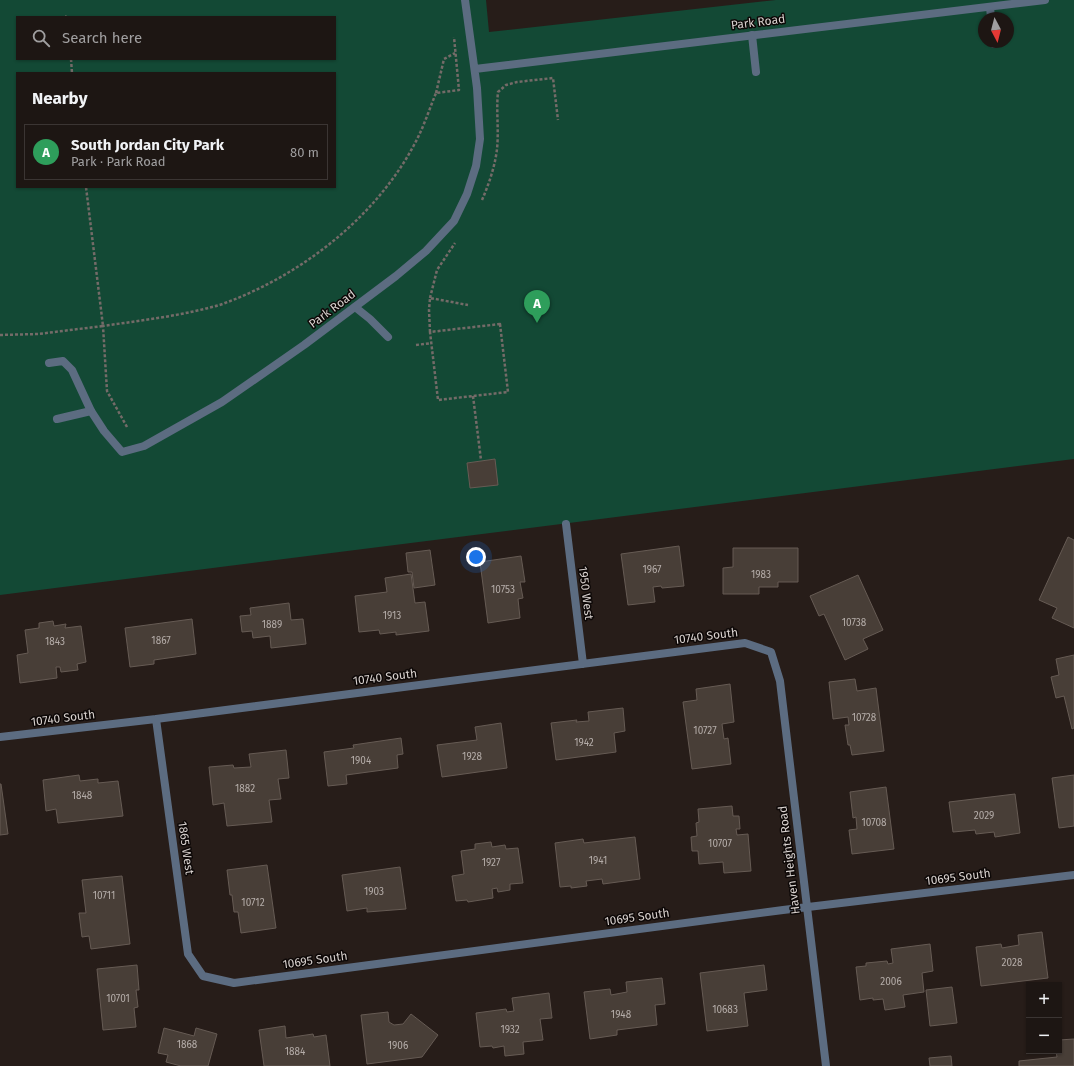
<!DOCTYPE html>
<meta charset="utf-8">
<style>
body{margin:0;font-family:"Fira Sans",sans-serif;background:#2a2321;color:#f1f3f6}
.controls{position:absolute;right:12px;bottom:12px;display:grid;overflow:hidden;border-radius:0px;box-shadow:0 1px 3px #0004}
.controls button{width:36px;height:36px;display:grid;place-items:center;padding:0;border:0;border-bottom:1px solid #3b3533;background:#1d1613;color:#f1f3f6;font:20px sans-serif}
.compass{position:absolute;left:978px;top:12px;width:36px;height:36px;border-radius:50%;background:#1d1613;box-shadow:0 1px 3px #0004;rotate:173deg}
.you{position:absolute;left:476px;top:557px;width:14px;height:14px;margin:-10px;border:3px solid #fff;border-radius:50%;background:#1a73e8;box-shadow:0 0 0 6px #1a73e833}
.badge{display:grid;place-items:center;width:26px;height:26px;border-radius:50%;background:#65c5ee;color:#fff;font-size:13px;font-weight:700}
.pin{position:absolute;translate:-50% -33px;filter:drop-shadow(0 1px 2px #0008)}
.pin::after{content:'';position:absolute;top:21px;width:14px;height:12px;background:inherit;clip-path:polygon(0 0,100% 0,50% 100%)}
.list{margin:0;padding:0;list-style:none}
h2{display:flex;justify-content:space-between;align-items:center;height:52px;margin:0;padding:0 16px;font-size:17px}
h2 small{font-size:13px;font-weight:400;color:#a09fa0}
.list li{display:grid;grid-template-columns:26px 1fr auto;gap:12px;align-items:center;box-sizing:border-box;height:56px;margin:0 8px 8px;padding:0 8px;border:1px solid #3b3533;border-radius:0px}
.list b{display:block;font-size:15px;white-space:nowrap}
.list p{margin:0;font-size:13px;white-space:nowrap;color:#a09fa0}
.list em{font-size:13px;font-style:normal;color:#a09fa0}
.icon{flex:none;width:22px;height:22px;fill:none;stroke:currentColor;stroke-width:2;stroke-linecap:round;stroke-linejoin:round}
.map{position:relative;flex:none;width:1074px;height:1066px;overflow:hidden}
.search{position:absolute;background:#1d1613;box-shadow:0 1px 3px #0004;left:16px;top:16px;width:320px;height:44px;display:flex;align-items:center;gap:10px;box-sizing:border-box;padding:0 14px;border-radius:0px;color:#a09fa0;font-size:15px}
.panel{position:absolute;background:#1d1613;box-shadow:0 1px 3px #0004;left:16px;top:72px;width:320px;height:116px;border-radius:0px}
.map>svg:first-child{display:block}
.green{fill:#134935;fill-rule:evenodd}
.building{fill:#483e37;stroke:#665b54}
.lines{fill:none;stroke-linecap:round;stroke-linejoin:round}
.path{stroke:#746b68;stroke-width:2.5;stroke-dasharray:3 2;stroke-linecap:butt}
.lane{stroke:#5c6c81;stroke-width:8}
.street{stroke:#5c6c81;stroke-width:8}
.labels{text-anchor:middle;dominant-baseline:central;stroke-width:3;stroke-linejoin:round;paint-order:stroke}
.number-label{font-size:10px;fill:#b4aca8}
.street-label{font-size:12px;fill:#d8d1ce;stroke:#0d0807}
</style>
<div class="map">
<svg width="1074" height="1066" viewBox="0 0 1074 1066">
<rect width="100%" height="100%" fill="#271d19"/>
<path class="green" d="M0,0h486l3,32 287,-32h298v459l-1074,136zM17,17h318v42h-318zM984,18h24v24h-24zM17,73h318v114h-318z"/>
<path class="building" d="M495,459l3,26 -28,3 -3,-25z
M1068,537l6,3v88l-22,-10 5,-10 -18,-8z
M679,546l5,40 -22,2 -1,-2 -8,1 2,15 -27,3 -7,-51z
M733,548h65v34h-20v5h-19v7h-36v-26l10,-1z
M430,550l5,35 -21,3 -2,-16h-4l-2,-19z
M521,556l4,26h-5l3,16 -5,1 2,19 -32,5 -8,-61z
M411,574l4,29 10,-1 4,29 -33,4v-3l-16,2 -1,-4 -20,2 -4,-36 32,-4 -2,-14z
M858,575l25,55 -20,9 5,10 -23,11 -21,-46 -5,2 -9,-20z
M289,603l2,17 12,-1 3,25 -35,4 -1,-12 -17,2 -1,-7 -10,1 -2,-16 11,-1 -1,-7z
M192,619l4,35 -42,6v4l-24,3 -5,-39z
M53,621l1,5 12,-2 -1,4 16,-2 5,36 -9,2 1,6 -17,2 -1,-5h-4l1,11 -37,5 -3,-28 11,-2 -3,-23 14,-2v-5z
M1074,655v73l-2,1 -8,-33 -8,2 -5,-21 8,-2 -3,-16z
M855,679l2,12 19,-3 8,63 -32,4 -2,-10h-2l-3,-20h4l-1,-8 -15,2 -4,-37z
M730,684l4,38 -12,2 2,15 4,-1 3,26 -39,5 -9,-67 14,-2 -1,-11z
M623,708l2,23 -11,2 2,19 -60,8 -5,-37 26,-3 -1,2 13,-1 -1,-9z
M501,723l6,45 -65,9 -5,-32 40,-5 -2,-13z
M401,738l2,16 -6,1 1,13 -52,7 1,9 -19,2 -4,-34 30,-4 -1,-3z
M286,750l3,28 -11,1 3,20 -12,1 3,22 -45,4 -3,-23 -11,2 -4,-38 24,-2 1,3 17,-1 -2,-13z
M79,775l1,6 18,-2v4l20,-2 5,35 -65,7 -2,-14 -10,2 -3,-31z
M1074,775v51l-15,2 -7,-50z
M0,784h1l7,50 -8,1z
M886,787l8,62 -42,5 -3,-24 8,-1 -1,-12 -3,1 -3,-26z
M1015,794l5,39 -25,4 -1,-5 -18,2 -1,-4 -22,2 -4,-30z
M732,806l1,10h6l1,13h-4l1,6 11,-1 3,37 -27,2 -1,-11 -24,2 -1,-13h-6l-1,-14 6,-1 -1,-13 3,-1 -1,-13z
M635,837l5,42 -37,5 -1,-5 -16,2 1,5 -16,2v-2l-11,1 -5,-44 28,-4 1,4z
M491,842l1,5 13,-2 1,4 12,-1 5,35 -13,1v6l-12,2 -1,-4 -5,1 1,9 -25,4 -1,-2 -11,1 -4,-25 12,-2 -3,-23 14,-2v-5z
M267,865l9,63 -35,5 -3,-21h-4l-2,-17h-2l-3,-25z
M400,867l6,42 -39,3v-4l-20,3 -5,-36z
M122,876l8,68 -39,5 -2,-13 -7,1 -3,-24h7l-4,-33z
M1042,932l6,46 -67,8 -5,-39 25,-3 1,4 17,-3 -1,-10z
M930,944l3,27 -11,2 2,19 -21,3 2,12 -20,3 -2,-11 -10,1v-2l-13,2 -4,-33 10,-1v-3l21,-2 1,3 5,-1 -2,-14z
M137,965l2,25h-3l2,17 -4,1 2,19 -33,3 -6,-61z
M764,965l3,25 -23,3 4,33 -41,5 -7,-58z
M662,978l3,26 -10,1 2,20 -40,5v5l-27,4 -6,-47 26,-3 1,6 16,-3 -1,-10z
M952,987l5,36 -27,3 -4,-36z
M549,993l3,25 -12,1 3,21 -20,2 1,12 -19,2 -1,-10 -11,2 -1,-2 -12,1 -4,-34 30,-4 1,3 7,-1 -2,-13z
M388,1012l1,10 5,3 9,-1 8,-10 27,21 -16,22 -55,7 -6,-49z
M285,1026l1,12 27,-4 1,3 12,-2 4,31h-66l-5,-36z
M164,1028l30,8 2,-8 21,6 -9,32h-27l-15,-4 2,-7 -10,-2z
M1074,1039v27h-55v-5l38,-4 -1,-6h3v-11z
M951,1056l1,10h-22l-1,-8z"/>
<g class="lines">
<path class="path" d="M65,16l1,1
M71,59l1,14
M436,93l8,-34 11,-6
M482,200c7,-16 13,-34 15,-51 2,-19 -1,-38 1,-57l8,-7 11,-3 36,-4 5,42
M430,298l7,-28 18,-27
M500,324l8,68 -70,8 -8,-68z
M430,332l-1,-22 1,-12 38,7
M0,335l38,-1 65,-8 -17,-139
M416,345l16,-2
M473,396l8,64
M127,427l-20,-36 -4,-65c34,-5 68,-9 101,-17 7,-2 14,-3 21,-6 76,-28 150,-85 189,-158 9,-16 15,-35 22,-52l23,-3 -5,-53"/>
<path class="lane" d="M990,7l1,11
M752,35l4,37
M994,42v2
M355,307l15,12 18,18
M49,363l14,-2 9,9 19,41 -34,8"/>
<path class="street" d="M475,69l570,-69
M91,411l13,20 18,21 22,-6 78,-44 82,-57 92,-69 30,-25 28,-30 13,-27 9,-28 4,-27 -3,-51 -12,-88
M566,524l17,140
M156,719l32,235 15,22 31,7 549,-73 291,-35
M0,737l156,-18 589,-76 26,9 9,29 46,385"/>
</g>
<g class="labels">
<g class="number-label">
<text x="652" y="570">1967</text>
<text x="761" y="575">1983</text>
<text x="503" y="590">10753</text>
<text x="392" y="616">1913</text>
<text x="854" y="623">10738</text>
<text x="272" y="625">1889</text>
<text x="161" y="641">1867</text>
<text x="55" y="642">1843</text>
<text x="864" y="718">10728</text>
<text x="705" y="731">10727</text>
<text x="584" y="743">1942</text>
<text x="472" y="757">1928</text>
<text x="361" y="761">1904</text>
<text x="245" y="789">1882</text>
<text x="82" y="796">1848</text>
<text x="984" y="816">2029</text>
<text x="874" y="823">10708</text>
<text x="720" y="844">10707</text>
<text x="598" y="861">1941</text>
<text x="491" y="863">1927</text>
<text x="374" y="892">1903</text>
<text x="104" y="896">10711</text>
<text x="253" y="903">10712</text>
<text x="1012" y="963">2028</text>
<text x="891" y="982">2006</text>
<text x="118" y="999">10701</text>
<text x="725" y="1010">10683</text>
<text x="621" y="1015">1948</text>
<text x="510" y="1030">1932</text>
<text x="187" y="1045">1868</text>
<text x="398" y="1046">1906</text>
<text x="295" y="1052">1884</text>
</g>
<g class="street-label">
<text transform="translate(758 22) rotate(-7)">Park Road</text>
<text transform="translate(332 309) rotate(-37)">Park Road</text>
<text transform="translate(586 593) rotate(83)">1950 West</text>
<text transform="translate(706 636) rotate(-7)">10740 South</text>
<text transform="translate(385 677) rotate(-7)">10740 South</text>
<text transform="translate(63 718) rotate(-7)">10740 South</text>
<text transform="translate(186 848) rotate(82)">1865 West</text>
<text transform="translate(789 860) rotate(-97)">Haven Heights Road</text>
<text transform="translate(958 877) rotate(-7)">10695 South</text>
<text transform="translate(637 917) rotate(-8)">10695 South</text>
<text transform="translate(315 960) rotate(-8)">10695 South</text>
</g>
</g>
</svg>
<div class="controls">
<button>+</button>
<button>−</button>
</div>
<svg class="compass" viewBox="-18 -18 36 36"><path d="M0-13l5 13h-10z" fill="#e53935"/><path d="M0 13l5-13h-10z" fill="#a09fa0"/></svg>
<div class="you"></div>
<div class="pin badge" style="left:537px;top:323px;background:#2e9e5b">A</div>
<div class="search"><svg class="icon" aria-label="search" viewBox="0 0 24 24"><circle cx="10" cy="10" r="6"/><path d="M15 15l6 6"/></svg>Search here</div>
<section class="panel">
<h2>Nearby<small></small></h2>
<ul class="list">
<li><span class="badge" style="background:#2e9e5b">A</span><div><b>South Jordan City Park</b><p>Park · Park Road</p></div><em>80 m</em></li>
</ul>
</section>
</div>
